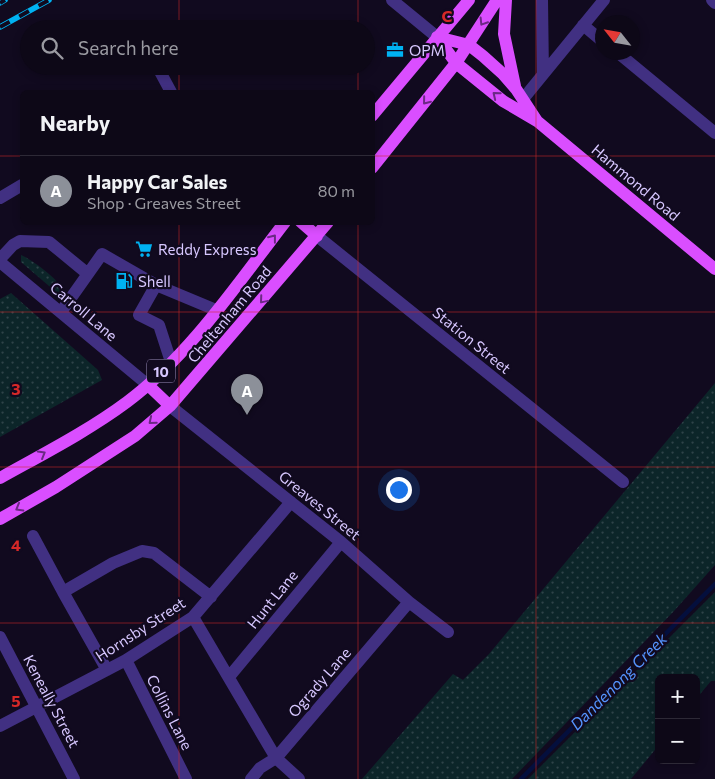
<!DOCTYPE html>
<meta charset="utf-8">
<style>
body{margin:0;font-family:Commissioner,sans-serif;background:#161120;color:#f1f3f6}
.controls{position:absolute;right:15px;bottom:15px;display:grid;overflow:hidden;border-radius:8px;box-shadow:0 2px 8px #0003}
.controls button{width:45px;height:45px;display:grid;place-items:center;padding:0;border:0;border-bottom:1px solid #2d2936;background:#0d0817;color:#f1f3f6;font:25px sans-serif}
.compass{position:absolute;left:595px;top:15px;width:45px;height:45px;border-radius:50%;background:#0d0817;box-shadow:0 2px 8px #0003;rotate:301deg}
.you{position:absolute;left:398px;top:489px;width:18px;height:18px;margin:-12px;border:4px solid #fff;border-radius:50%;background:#1a73e8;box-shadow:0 0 0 8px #1a73e833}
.badge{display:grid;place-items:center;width:32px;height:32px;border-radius:50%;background:#8c9099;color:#fff;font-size:16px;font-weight:700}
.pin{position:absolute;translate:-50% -41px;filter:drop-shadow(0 1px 2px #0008)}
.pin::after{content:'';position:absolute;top:26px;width:18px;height:15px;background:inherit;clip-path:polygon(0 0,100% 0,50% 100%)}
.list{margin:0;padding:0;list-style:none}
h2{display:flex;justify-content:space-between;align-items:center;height:65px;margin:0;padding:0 20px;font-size:21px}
h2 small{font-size:16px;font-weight:400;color:#9a9aa1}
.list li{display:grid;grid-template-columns:32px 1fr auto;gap:15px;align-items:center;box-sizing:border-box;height:70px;padding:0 20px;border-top:1px solid #2d2936}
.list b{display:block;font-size:19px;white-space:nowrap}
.list p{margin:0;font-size:16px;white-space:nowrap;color:#9a9aa1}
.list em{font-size:16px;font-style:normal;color:#9a9aa1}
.icon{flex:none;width:28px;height:28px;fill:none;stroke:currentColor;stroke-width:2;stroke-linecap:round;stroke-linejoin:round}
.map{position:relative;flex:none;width:715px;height:779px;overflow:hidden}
.search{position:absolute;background:#0d0817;box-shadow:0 2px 8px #0003;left:20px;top:20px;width:355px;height:55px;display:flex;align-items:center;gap:12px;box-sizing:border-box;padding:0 18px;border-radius:28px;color:#9a9aa1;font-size:19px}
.panel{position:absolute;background:#0d0817;box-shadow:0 2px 8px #0003;left:20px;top:90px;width:355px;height:135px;border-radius:8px}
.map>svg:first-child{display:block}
.grass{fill:url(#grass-dots)}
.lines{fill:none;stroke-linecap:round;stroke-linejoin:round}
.stream{stroke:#040f3d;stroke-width:4.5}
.minor{stroke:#413082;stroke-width:12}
.major{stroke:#da4eff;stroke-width:12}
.rail-casing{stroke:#00b2f2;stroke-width:5.5}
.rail{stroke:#110a1f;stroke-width:4;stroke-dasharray:11;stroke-linecap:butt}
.oneway{stroke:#6b2984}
.grid{fill:none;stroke:#d62828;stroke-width:1;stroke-opacity:0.55}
.labels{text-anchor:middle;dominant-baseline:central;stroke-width:4.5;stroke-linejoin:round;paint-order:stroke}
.shield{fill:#110a1f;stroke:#9c8ebc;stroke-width:1}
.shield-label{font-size:14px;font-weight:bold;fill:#d7c7ff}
.poi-label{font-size:15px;fill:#d7c7ff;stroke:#110a1f;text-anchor:start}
.street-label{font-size:15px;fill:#d7c7ff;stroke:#110a1f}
.water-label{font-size:16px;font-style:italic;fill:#5594ff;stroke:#110a1f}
.grid-label{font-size:16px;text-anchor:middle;font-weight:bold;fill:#d62828;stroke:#110a1f;stroke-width:4.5;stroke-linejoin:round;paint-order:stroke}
</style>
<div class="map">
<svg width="715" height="779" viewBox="0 0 715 779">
<defs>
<pattern id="grass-dots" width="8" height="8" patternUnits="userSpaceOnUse" patternTransform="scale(1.25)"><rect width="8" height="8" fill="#0c2529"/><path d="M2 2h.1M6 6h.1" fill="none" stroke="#2f4349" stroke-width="1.8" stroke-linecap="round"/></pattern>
</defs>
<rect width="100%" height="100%" fill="#110a1f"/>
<path class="grass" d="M21,255c10,4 41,26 42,37h-7l-35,-30z
M11,293l87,77 4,10 -102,57v-138z
M715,383v182l-41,46 -162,168h-150l91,-105 10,6 26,-26z
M715,592v89h-4l-15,18v-21h-37v67l-28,34h-103z"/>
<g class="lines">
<path class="stream" d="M521,779l194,-195"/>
<path class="minor" d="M392,0l45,37
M542,0l1,74
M712,0l3,3
M583,25l19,16
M617,52l98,81
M157,66l14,26
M523,99l81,-99
M0,198l22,-13
M317,236l306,246
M0,259l13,-14 7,-4 29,1 39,32
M0,262l148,123
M156,285l-17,30 20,10 12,37
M61,312l41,-58 54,31 60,25
M170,406l171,136 68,60 39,30
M33,536l30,56 50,-29 29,-12 12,2 57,44
M63,592l44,78
M193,617l83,141 23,21
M0,637l74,142
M126,660l60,119
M229,677l112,-135
M0,726l126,-66 67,-43 98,-115
M251,779l9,-11 16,-10 133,-156"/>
<path class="major" d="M506,0l-2,34 11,52
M437,37l19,26 47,38 34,20 178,148
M437,37l32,8 14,11 20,18 13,15 21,32
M372,116l97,-116
M372,168l84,-105 41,-63
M301,222l16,14
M148,385l22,21
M0,478c43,-24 88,-47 127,-76 62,-46 111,-119 158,-180
M0,519l56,-32 79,-51 35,-30 158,-184"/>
<g class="rail-casing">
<path id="rail" d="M0,3l5,-3
M0,27l49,-27"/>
</g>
<use href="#rail" class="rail"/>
</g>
<defs><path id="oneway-chevron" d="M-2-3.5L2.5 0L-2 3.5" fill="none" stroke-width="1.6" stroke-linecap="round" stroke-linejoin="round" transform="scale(1.25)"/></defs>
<g class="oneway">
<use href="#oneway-chevron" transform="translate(483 22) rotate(122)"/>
<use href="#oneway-chevron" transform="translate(496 95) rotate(-141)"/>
<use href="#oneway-chevron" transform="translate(426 101) rotate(129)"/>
<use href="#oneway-chevron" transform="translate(273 238) rotate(-52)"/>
<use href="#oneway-chevron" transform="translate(263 300) rotate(130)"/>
<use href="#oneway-chevron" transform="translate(152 421) rotate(140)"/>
<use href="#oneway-chevron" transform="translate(42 454) rotate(-30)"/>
<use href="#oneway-chevron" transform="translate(19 508) rotate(150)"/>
</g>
<path class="grid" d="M179,0v29M358,0v29M536,0v779M179,66v26M358,66v26M0,156h22M372,156h343M179,222v557M358,222v557M0,312h715M0,467h715M0,623h715"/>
<defs>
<g id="office-bare" transform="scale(1.35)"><path d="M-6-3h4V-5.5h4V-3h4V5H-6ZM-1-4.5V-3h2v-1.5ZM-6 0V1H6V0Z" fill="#00b2f2" stroke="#110a1f" stroke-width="2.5" paint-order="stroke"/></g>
<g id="supermarket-bare" transform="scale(1.35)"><path d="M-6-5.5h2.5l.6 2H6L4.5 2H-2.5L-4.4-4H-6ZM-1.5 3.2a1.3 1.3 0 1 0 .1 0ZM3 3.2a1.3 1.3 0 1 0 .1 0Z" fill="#00b2f2" stroke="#110a1f" stroke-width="2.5" paint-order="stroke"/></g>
<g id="fuel-bare" transform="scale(1.35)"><path d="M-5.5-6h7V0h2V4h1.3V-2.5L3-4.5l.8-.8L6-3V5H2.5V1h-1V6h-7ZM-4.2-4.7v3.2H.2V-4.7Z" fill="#00b2f2" stroke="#110a1f" stroke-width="2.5" paint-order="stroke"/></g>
</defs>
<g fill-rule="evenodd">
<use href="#office-bare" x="395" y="50"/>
<use href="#supermarket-bare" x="144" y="249"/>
<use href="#fuel-bare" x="124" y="281"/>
</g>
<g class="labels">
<rect class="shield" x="147" y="359.5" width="28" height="23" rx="4"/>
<g class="shield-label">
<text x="161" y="371">10</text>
</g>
<g class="poi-label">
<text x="409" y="50">OPM</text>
<text x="158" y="249">Reddy Express</text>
<text x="138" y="281">Shell</text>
</g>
<g class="street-label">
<text transform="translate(636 182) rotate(40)">Hammond Road</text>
<text transform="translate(84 311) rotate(40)">Carroll Lane</text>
<text transform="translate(229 314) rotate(-50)">Cheltenham Road</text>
<text transform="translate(472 340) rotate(39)">Station Street</text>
<text transform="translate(320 505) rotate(39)">Greaves Street</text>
<text transform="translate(272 599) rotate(-51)">Hunt Lane</text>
<text transform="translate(140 629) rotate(-33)">Hornsby Street</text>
<text transform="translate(319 682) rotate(-49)">Ogrady Lane</text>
<text transform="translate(52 701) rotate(62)">Keneally Street</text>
<text transform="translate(170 712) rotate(63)">Collins Lane</text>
</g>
<g class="water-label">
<text transform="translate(618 681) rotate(-45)">Dandenong Creek</text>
</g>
</g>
<g class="grid-label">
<text x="447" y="22">C</text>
<text x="16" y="395">3</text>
<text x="16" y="551">4</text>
<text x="16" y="707">5</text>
</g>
</svg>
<div class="controls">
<button>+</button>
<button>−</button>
</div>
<svg class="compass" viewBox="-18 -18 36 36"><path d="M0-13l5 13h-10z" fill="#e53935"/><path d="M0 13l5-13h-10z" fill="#9a9aa1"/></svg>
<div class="you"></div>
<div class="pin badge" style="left:247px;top:415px">A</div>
<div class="search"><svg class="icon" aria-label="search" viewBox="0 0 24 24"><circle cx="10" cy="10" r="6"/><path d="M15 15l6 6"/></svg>Search here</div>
<section class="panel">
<h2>Nearby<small></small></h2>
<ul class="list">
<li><span class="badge">A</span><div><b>Happy Car Sales</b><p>Shop · Greaves Street</p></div><em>80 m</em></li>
</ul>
</section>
</div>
